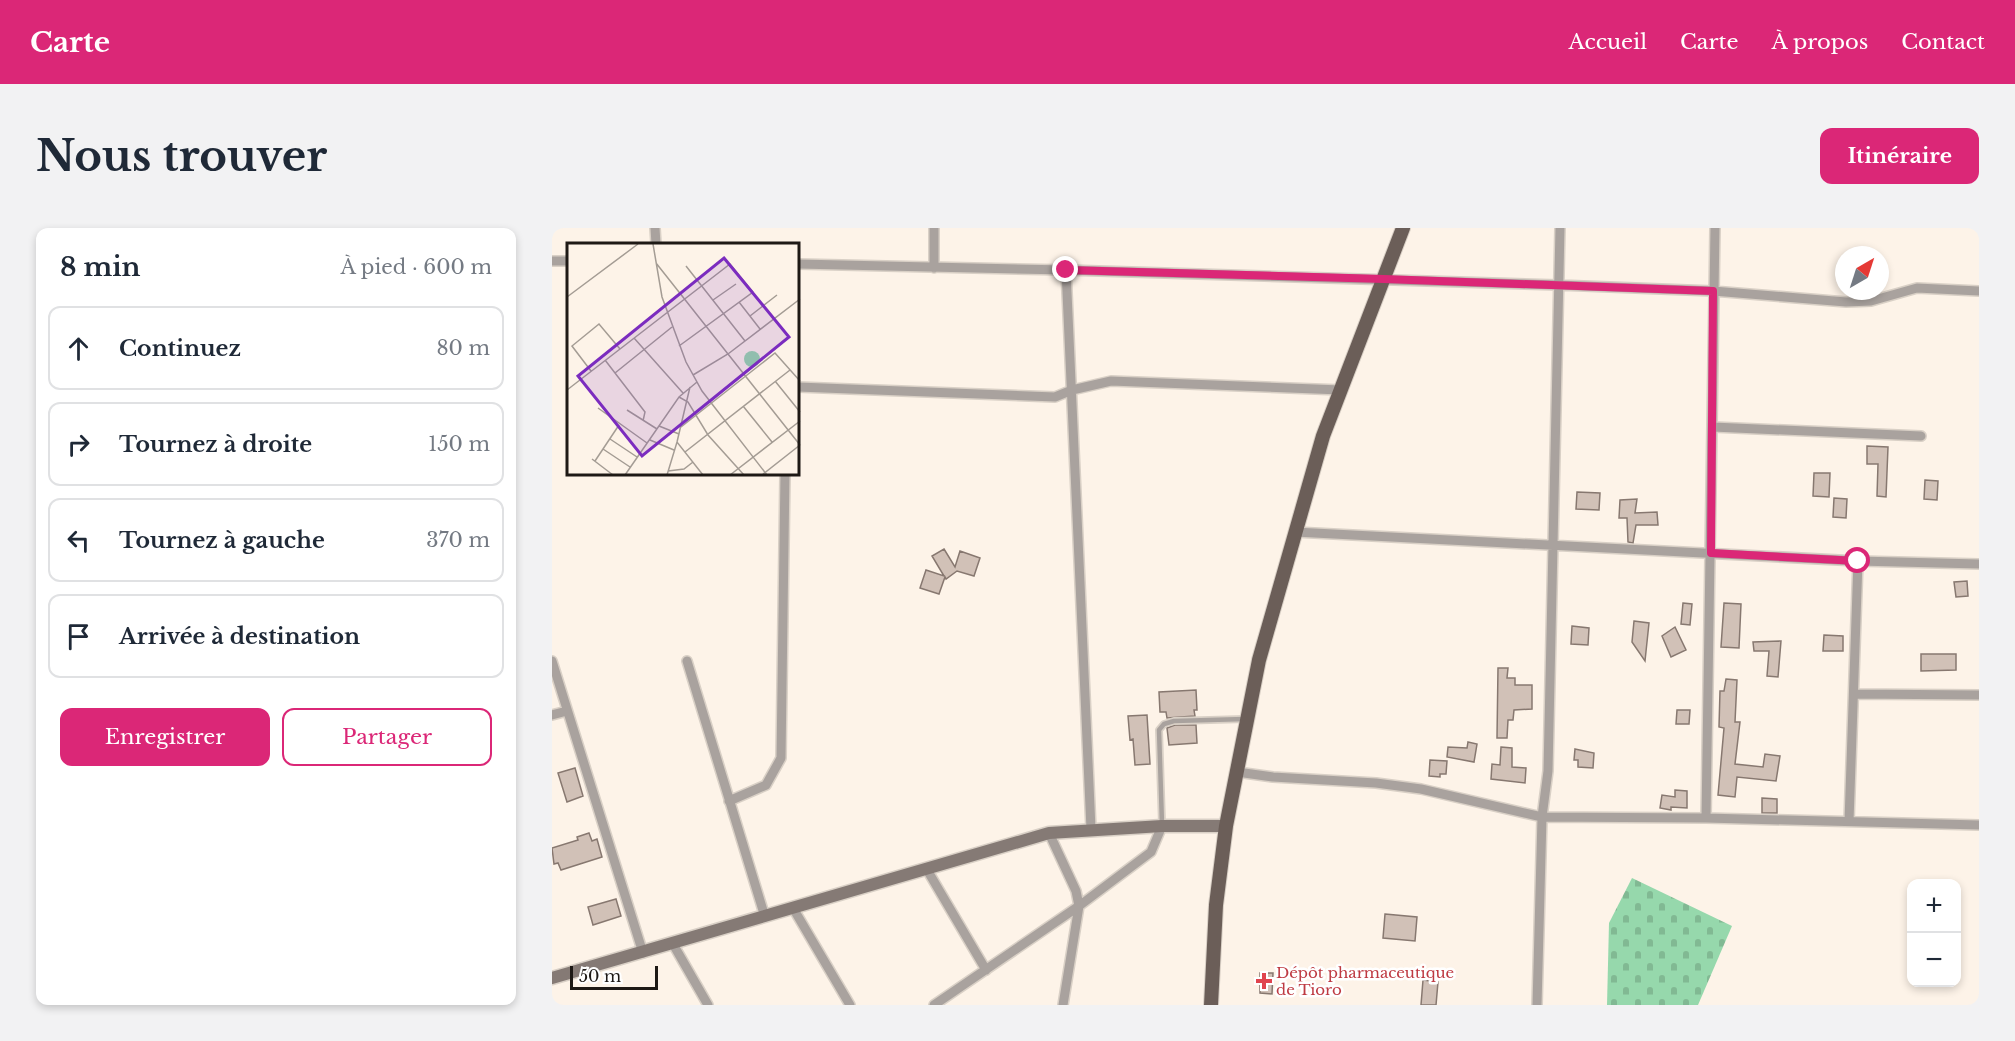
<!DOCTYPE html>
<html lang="fr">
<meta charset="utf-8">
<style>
body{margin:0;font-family:"Libre Baskerville",serif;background:#f2f2f3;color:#1f2937}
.controls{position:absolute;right:18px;bottom:18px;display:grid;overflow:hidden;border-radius:12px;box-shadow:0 3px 9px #0003}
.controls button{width:54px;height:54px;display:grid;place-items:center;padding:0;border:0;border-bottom:2px solid #e0e1e3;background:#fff;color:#1f2937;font:30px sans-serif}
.compass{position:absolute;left:1283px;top:18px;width:54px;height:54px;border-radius:50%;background:#fff;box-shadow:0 3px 9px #0003;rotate:39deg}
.scale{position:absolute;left:18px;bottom:15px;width:88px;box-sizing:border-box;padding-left:6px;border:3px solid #1e1915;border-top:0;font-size:16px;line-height:21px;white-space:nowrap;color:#1e1915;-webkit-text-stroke:4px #fff;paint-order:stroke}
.stop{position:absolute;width:18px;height:18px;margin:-14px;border:4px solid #db2777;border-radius:50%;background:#fff}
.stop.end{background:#db2777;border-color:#fff;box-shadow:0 2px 6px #0008}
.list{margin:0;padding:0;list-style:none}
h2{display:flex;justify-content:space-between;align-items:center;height:78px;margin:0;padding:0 24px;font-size:26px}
h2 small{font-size:20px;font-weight:400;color:#747a83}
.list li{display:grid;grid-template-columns:39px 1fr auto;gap:18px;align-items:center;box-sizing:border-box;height:84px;margin:0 12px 12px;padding:0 12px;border:2px solid #e0e1e3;border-radius:12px}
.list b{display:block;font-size:22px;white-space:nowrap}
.list em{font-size:20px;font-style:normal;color:#747a83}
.actions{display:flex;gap:12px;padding:18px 24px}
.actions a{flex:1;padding:14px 0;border:2px solid #db2777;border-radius:12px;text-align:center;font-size:21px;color:#db2777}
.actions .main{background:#db2777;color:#fff}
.icon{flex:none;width:33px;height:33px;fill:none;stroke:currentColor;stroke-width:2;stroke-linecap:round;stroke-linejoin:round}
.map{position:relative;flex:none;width:1427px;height:777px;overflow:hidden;border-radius:12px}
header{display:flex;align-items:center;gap:36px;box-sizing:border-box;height:84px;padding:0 30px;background:#db2777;color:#fff}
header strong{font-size:28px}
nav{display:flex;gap:33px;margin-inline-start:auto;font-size:21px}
.intro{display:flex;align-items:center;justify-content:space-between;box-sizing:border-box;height:144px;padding:0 36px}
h1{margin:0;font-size:42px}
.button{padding:15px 27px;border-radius:12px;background:#db2777;color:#fff;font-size:21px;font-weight:700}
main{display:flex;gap:36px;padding:0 36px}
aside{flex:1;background:#fff;border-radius:12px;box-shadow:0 3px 9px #0003}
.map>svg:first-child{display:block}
.cemetery{fill:url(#cemetery-stones)}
.building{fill:#d1c1b7;stroke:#877870;stroke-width:1.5}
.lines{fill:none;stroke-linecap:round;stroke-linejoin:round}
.service-casing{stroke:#d9d0c6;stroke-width:8}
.minor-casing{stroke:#d9d0c6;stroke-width:12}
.secondary-casing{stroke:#d9d0c6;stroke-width:15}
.primary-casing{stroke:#d9d0c6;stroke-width:16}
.service{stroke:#a9a29e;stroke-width:4.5}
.minor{stroke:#a9a29e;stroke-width:9}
.secondary{stroke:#857a75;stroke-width:12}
.primary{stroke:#6b5e58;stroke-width:14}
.route{stroke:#db2777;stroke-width:8}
.health-dot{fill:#e0444e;stroke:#fff;stroke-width:2}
.labels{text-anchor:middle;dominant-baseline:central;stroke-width:5;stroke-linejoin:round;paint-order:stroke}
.health-label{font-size:15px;fill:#be3a42;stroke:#fff;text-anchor:start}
.inset-road{fill:none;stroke:#a49c94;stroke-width:1.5}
.view{fill:#7b2cbf;fill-opacity:0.15;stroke:#7b2cbf;stroke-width:3}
.inset-edge{fill:none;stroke:#1e1915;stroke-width:3}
</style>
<header>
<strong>Carte</strong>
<nav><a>Accueil</a><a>Carte</a><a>À propos</a><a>Contact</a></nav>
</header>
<div class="intro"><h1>Nous trouver</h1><a class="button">Itinéraire</a></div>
<main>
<aside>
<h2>8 min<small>À pied · 600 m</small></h2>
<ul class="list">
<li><svg class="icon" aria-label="ahead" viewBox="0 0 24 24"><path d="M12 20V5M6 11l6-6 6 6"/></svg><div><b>Continuez</b></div><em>80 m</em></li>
<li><svg class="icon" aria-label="right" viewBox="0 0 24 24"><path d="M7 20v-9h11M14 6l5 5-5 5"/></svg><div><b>Tournez à droite</b></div><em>150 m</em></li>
<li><svg class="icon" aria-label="left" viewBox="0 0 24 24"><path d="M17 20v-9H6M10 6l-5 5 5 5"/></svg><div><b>Tournez à gauche</b></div><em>370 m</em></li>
<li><svg class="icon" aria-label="arrive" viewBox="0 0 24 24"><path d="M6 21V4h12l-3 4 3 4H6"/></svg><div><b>Arrivée à destination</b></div></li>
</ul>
<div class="actions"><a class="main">Enregistrer</a><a>Partager</a></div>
</aside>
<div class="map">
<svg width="1427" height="777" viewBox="0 0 1427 777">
<defs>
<pattern id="cemetery-stones" width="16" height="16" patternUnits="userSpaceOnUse" patternTransform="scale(1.5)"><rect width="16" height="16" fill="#96d8ac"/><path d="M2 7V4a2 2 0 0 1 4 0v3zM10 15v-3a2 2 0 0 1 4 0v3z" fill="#81b993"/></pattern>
</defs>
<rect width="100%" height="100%" fill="#fdf3e8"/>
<path class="cemetery" d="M1080,650l100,48 -34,79h-91l2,-82z"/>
<path class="building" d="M1315,218l21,1 -2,50 -9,-1 1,-32h-11z
M1262,245h16l-1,24 -16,-1z
M1373,252l13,1 -1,19 -13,-1z
M1025,264l23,1 -1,17 -23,-1z
M1282,270l13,1 -1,19 -13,-1z
M1085,271l-2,14 22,-1 1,13h-22l-3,18 -5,-1 -1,-24h-8l1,-18z
M392,321l11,18 5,-16 20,7 -6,18 -17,-5 -11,8 -1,-2 -6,17 -19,-6 6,-18 18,6 -12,-20z
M1415,353l1,15 -12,1 -2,-15z
M1131,375l9,1 -2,21 -9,-1z
M1172,375l17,1 -2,44 -18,-1z
M1082,393l15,2 -4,38 -13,-19z
M1020,398l17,2 -1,17 -17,-1z
M1123,399l11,23 -15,7 -9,-21z
M1272,407l19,1v15h-20z
M1229,413l-3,36 -11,-1 2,-25h-15l-1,-9z
M1369,426h35v16l-35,1z
M946,440h10l-1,10h8v7h17v24l-18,1 -1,10h-5l-1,18h-10z
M1174,451l11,1 -2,42h5l-5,42 28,3 2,-13 15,2 -4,25 -39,-4 -2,20 -17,-2 6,-67 -5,-1 1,-36h4z
M644,462l1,20h-3l1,6 -28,2 -1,-6h-6l-1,-20z
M1125,482h13l-1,14h-13z
M595,487l3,49 -15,1 -2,-26 -3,1 -2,-24z
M623,497h21l1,18 -28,2 -2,-17z
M916,514l9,2 -3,18 -27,-5 1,-10 19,1z
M949,519l11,1v19l14,1 -1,15 -34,-4 1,-15 8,1z
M1023,521l19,4 -1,15 -15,-1v-7h-4z
M878,532l17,1 -1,13h-6v3l-11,-1z
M23,540l8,28 -16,6 -9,-29z
M1123,562l12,1v17l-16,-1v3l-11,-2 2,-13 13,2z
M1210,570l15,1v14h-15z
M37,605l3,8 5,-2 5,18 -41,13 -3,-7 -4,1 -2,-16 26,-8 -1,-3z
M64,671l5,17 -28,9 -5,-18z
M833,686l32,3 -2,24 -32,-3z
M708,745h13l-1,21 -12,-1z
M871,752l15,2 -2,23h-15z"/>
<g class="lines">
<g class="service-casing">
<path id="service" d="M610,596l-3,-94 5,-6 10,-3 71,-2"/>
</g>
<g class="minor-casing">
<path id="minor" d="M103,0l1,16
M0,33h16
M246,36l268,6 492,15 155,6 133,11 25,-1 46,-13 62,3
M382,40v-40
M514,42l25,559
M246,159l257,10 17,-7 39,-9 230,9
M1161,199l208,9
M743,304l563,29 121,3
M0,433l91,292
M135,433l78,256
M1302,466l125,1
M0,487l15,-4
M685,544l36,5 103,6 45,6 121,28 164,1 273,7
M177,573l37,-16 15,-27 4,-284
M1154,590l9,-590
M1297,593l9,-260
M497,605l27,58 3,15 -16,99
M374,640l60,102
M241,680l57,97
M121,716l35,61
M382,777l145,-99 72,-54 11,-26
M985,777l5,-188 6,-46 12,-543"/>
</g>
<g class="secondary-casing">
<path id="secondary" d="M0,750l497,-145 113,-7h64"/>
</g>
<g class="primary-casing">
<path id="primary" d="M659,777l5,-100 10,-79 33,-166 64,-224 80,-208"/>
</g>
<use href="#service" class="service"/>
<use href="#minor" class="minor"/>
<use href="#secondary" class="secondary"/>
<use href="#primary" class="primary"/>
</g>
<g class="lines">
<path class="route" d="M514,42l318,9 329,12 -2,262 147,8"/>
</g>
<path class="health-dot" d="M709 744h6v6h6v6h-6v6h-6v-6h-6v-6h6z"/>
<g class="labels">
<g class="health-label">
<text x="724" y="744">Dépôt pharmaceutique<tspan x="724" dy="17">de Tioro</tspan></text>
</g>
</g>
<g transform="translate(15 15)">
<rect width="232" height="232" fill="#fdf3e8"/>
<path d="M177 116a8 8 0 1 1 16 0a8 8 0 1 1-16 0Z" fill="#96d8ac"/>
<path class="inset-road" d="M86,1l9,53 24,65 16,29 65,84M89,20l144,182M119,23l59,75M0,54l71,-53M146,57l23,-16M172,59l21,27M183,73l27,-21M67,95l49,55M38,117l40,52 -2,9M24,128l-19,-25 27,-22 21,25M48,130l57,-46M126,132l35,-21 72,-55M208,138l25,31M0,147l163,-126 23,28 -74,54M112,154l9,5 20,33 36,40M176,163l29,36M31,165l49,35M60,167l30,19M92,183l20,8M114,184l94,-74 25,28M43,196l27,18M83,197l24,10M110,199l13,-55M36,206l27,18M118,209l105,-82M25,216l21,16M28,218l24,-36M101,228l16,-2 9,-7M58,232l54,-78 18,-15M100,232l10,-33 26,33M163,232l70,-54M195,232l38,-30"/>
<path class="view" d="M157,15l65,79 -147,119 -64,-80z"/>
<rect width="232" height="232" class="inset-edge"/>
</g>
</svg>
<div class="controls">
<button>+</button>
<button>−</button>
</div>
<svg class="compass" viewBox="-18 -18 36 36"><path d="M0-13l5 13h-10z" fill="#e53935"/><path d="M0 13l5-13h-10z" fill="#747a83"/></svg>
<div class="scale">50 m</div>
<div class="stop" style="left:1306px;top:333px"></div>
<div class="stop end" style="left:514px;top:42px"></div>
</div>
</main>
